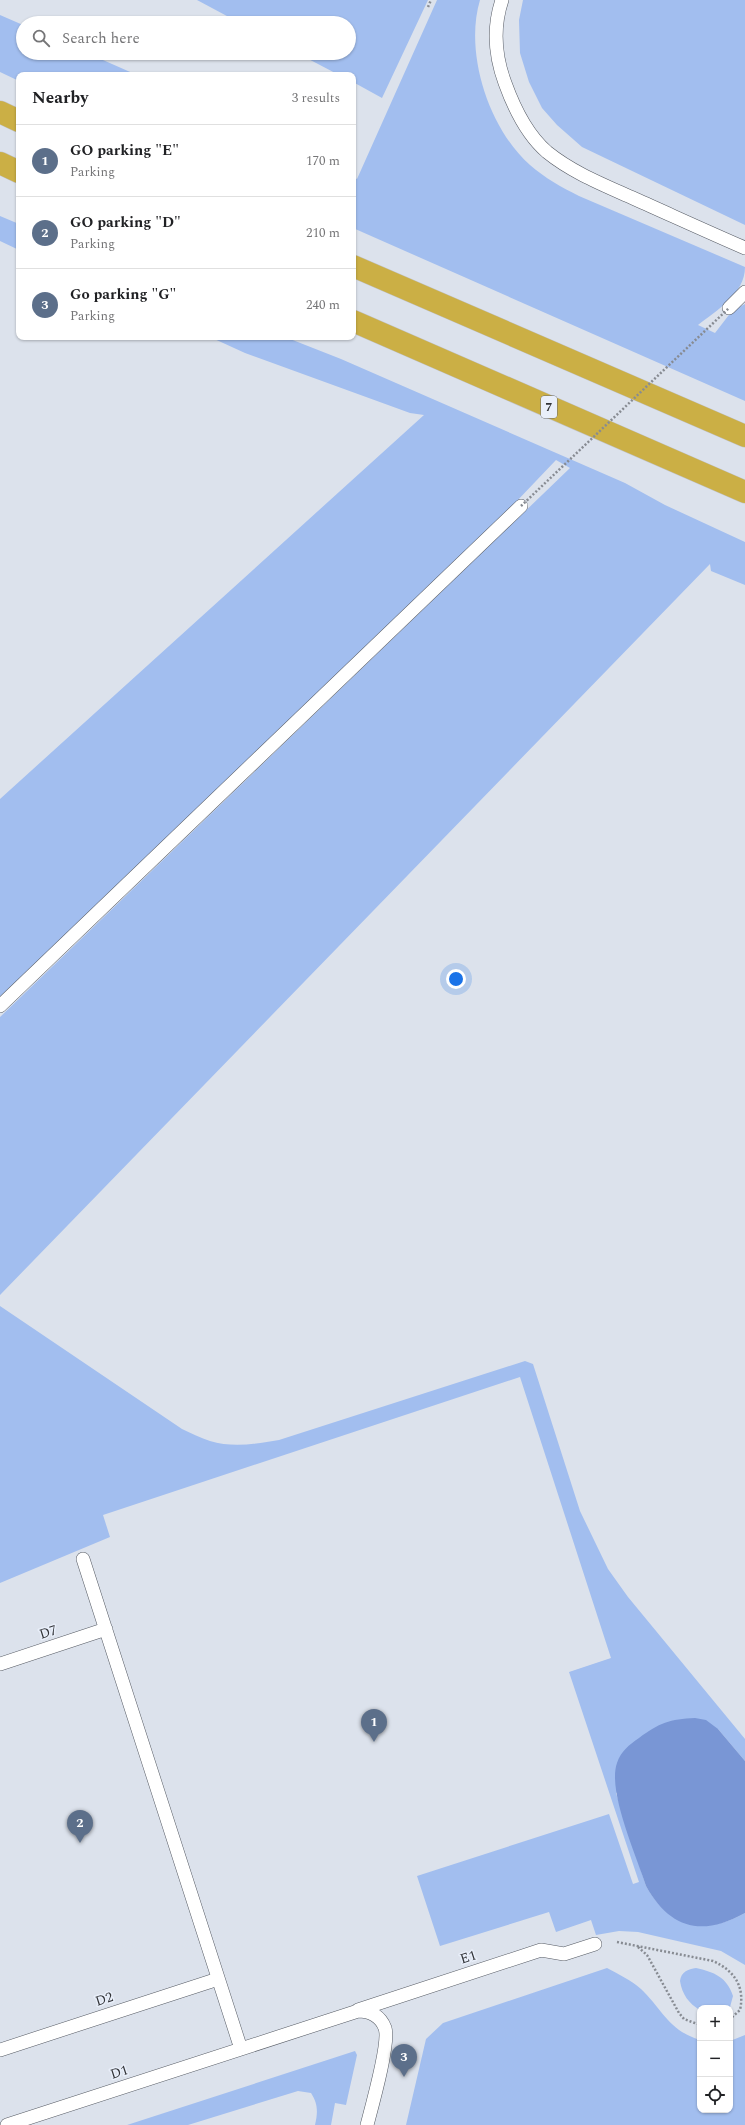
<!DOCTYPE html>
<meta charset="utf-8">
<style>
body{margin:0;font-family:Spectral,serif;background:#f6f6f6;color:#202124}
.controls{position:absolute;right:12px;bottom:12px;display:grid;overflow:hidden;border-radius:8px;box-shadow:0 1px 3px #0004}
.controls button{width:36px;height:36px;display:grid;place-items:center;padding:0;border:0;border-bottom:1px solid #e0e0e0;background:#fff;color:#202124;font:20px sans-serif}
.you{position:absolute;left:456px;top:979px;width:14px;height:14px;margin:-10px;border:3px solid #fff;border-radius:50%;background:#1a73e8;box-shadow:0 0 0 6px #1a73e833}
.badge{display:grid;place-items:center;width:26px;height:26px;border-radius:50%;background:#d93025;color:#fff;font-size:13px;font-weight:700}
.pin{position:absolute;translate:-50% -33px;filter:drop-shadow(0 1px 2px #0008)}
.pin::after{content:'';position:absolute;top:21px;width:14px;height:12px;background:inherit;clip-path:polygon(0 0,100% 0,50% 100%)}
.list{margin:0;padding:0;list-style:none}
h2{display:flex;justify-content:space-between;align-items:center;height:52px;margin:0;padding:0 16px;font-size:17px}
h2 small{font-size:13px;font-weight:400;color:#757577}
.list li{display:grid;grid-template-columns:26px 1fr auto;gap:12px;align-items:center;box-sizing:border-box;height:72px;padding:0 16px;border-top:1px solid #e0e0e0}
.list b{display:block;font-size:15px;white-space:nowrap}
.list p{margin:0;font-size:13px;white-space:nowrap;color:#757577}
.list em{font-size:13px;font-style:normal;color:#757577}
.icon{flex:none;width:22px;height:22px;fill:none;stroke:currentColor;stroke-width:2;stroke-linecap:round;stroke-linejoin:round}
.map{position:relative;flex:none;width:745px;height:2125px;overflow:hidden}
.search{position:absolute;background:#fff;box-shadow:0 1px 3px #0004;left:16px;top:16px;width:340px;height:44px;display:flex;align-items:center;gap:10px;box-sizing:border-box;padding:0 14px;border-radius:22px;color:#757577;font-size:15px}
.panel{position:absolute;background:#fff;box-shadow:0 1px 3px #0004;left:16px;top:72px;width:340px;height:268px;border-radius:8px}
.map>svg:first-child{display:block}
.green{fill:#a2beef}
.water{fill:#7996d5}
.lines{fill:none;stroke-linecap:round;stroke-linejoin:round}
.lane-casing{stroke:#565b64;stroke-width:14}
.highway-casing{stroke:#c1c2c3;stroke-width:23}
.path{stroke:#878b92;stroke-width:2.5;stroke-dasharray:2 2;stroke-linecap:butt}
.lane{stroke:#fff;stroke-width:13}
.highway{stroke:#cbaf45;stroke-width:22}
.path-bridge{stroke:#878b92;stroke-width:2.5;stroke-dasharray:2 2;stroke-linecap:butt}
.labels{text-anchor:middle;dominant-baseline:central;stroke-width:3;stroke-linejoin:round;paint-order:stroke}
.shield{fill:#e9effa;stroke:#686b71;stroke-width:1}
.shield-label{font-size:13px;font-weight:bold;fill:#303236}
.street-label{font-size:14px;fill:#303236;stroke:#e9effa}
</style>
<div class="map">
<svg width="745" height="2125" viewBox="0 0 745 2125">
<rect width="100%" height="100%" fill="#dce2ec"/>
<path class="green" d="M197,0h231l-46,98 -29,-16v-7h-14l-42,-22h52v-30h-109z
M437,0h43c-16,53 9,129 50,165 15,13 31,22 49,31l166,71c0,27 -29,44 -47,58l17,8 17,-22 13,-7v97l-392,-173v-51l4,2z
M523,0h222v225l-163,-78 -25,-22 -15,-17 -13,-26 -9,-29 -1,-33z
M0,15l23,10v28h64l50,22h-118v6l-19,-9z
M0,216l19,8v26l-19,-9z
M210,337h75l56,22 284,124 40,22 80,37v43l-34,-14 -1,-7 -710,731v-278l570,-549 -14,-8 -41,43 -515,494v-198l424,-384 -14,-2 -165,-60z
M0,1306l182,123c9,4 19,9 28,12 22,7 47,3 69,-1l246,-79 8,3 47,147 28,58 20,28 117,142v22l-27,-32 -102,64 30,93c24,42 57,50 99,27v52l-24,-14 -83,-19 -19,-1 -23,4 -5,-15 -35,12 -7,-20 -109,34 -23,-70 192,-62 24,70 6,-2 -70,-210 42,-14 -91,-281 -417,138 7,22 -110,46z
M607,1968c11,6 24,12 34,21 22,21 27,41 59,51v70h30v-69l15,-6v90h-339l20,-86 17,-16z
M696,1968c18,4 31,9 37,28l-3,11 -30,1v2c-11,-6 -18,-16 -20,-29 1,-9 8,-12 16,-13z
M355,2051l2,4 -11,50 -11,-2 -4,22h-16c3,-13 3,-21 -4,-32l-13,-2 -110,34h-61z"/>
<path class="water" d="M695,1718l11,2 12,9 27,32v152c-43,24 -75,16 -99,-27 -9,-29 -39,-95 -29,-123 4,-12 12,-18 22,-25 20,-15 31,-19 56,-20z"/>
<g class="lines">
<g class="lane-casing">
<path id="lane" d="M502,0c-9,27 -7,56 3,83 9,25 21,51 42,69 26,21 57,33 88,47 36,16 73,33 110,49
M729,308l16,-16
M0,1006l521,-500
M83,1559l158,490
M0,1664l106,-35
M358,2010l183,-60 23,4 31,-10
M0,2050l218,-71
M7,2125l351,-114c11,0 22,4 27,17 5,14 -13,78 -18,97"/>
</g>
<g class="highway-casing">
<path id="highway" d="M0,112l19,9
M0,163l19,9
M353,266l392,170
M353,321l392,171"/>
</g>
<path class="path" d="M428,7l3,-7
M617,1942l96,19c22,10 32,26 27,49l-10,9
M638,1947l9,8 32,58 5,6 16,6"/>
<use href="#lane" class="lane"/>
<use href="#highway" class="highway"/>
<path class="path-bridge" d="M521,506l208,-198"/>
</g>
<g class="labels">
<rect class="shield" x="541" y="396" width="16" height="22" rx="3"/>
<g class="shield-label">
<text x="549" y="407">7</text>
</g>
<g class="street-label">
<text transform="translate(48 1632) rotate(-18)">D7</text>
<text transform="translate(468 1957) rotate(-18)">E1</text>
<text transform="translate(104 1999) rotate(-18)">D2</text>
<text transform="translate(119 2072) rotate(-18)">D1</text>
</g>
</g>
</svg>
<div class="controls">
<button>+</button>
<button>−</button>
<button><svg class="icon" aria-label="locate" viewBox="0 0 24 24"><circle cx="12" cy="12" r="6"/><path d="M12 2v4M12 18v4M2 12h4M18 12h4"/></svg></button>
</div>
<div class="you"></div>
<div class="pin badge" style="left:374px;top:1742px;background:#5c6f8a">1</div>
<div class="pin badge" style="left:80px;top:1843px;background:#5c6f8a">2</div>
<div class="pin badge" style="left:404px;top:2077px;background:#5c6f8a">3</div>
<div class="search"><svg class="icon" aria-label="search" viewBox="0 0 24 24"><circle cx="10" cy="10" r="6"/><path d="M15 15l6 6"/></svg>Search here</div>
<section class="panel">
<h2>Nearby<small>3 results</small></h2>
<ul class="list">
<li><span class="badge" style="background:#5c6f8a">1</span><div><b>GO parking &quot;E&quot;</b><p>Parking</p></div><em>170 m</em></li>
<li><span class="badge" style="background:#5c6f8a">2</span><div><b>GO parking &quot;D&quot;</b><p>Parking</p></div><em>210 m</em></li>
<li><span class="badge" style="background:#5c6f8a">3</span><div><b>Go parking &quot;G&quot;</b><p>Parking</p></div><em>240 m</em></li>
</ul>
</section>
</div>
